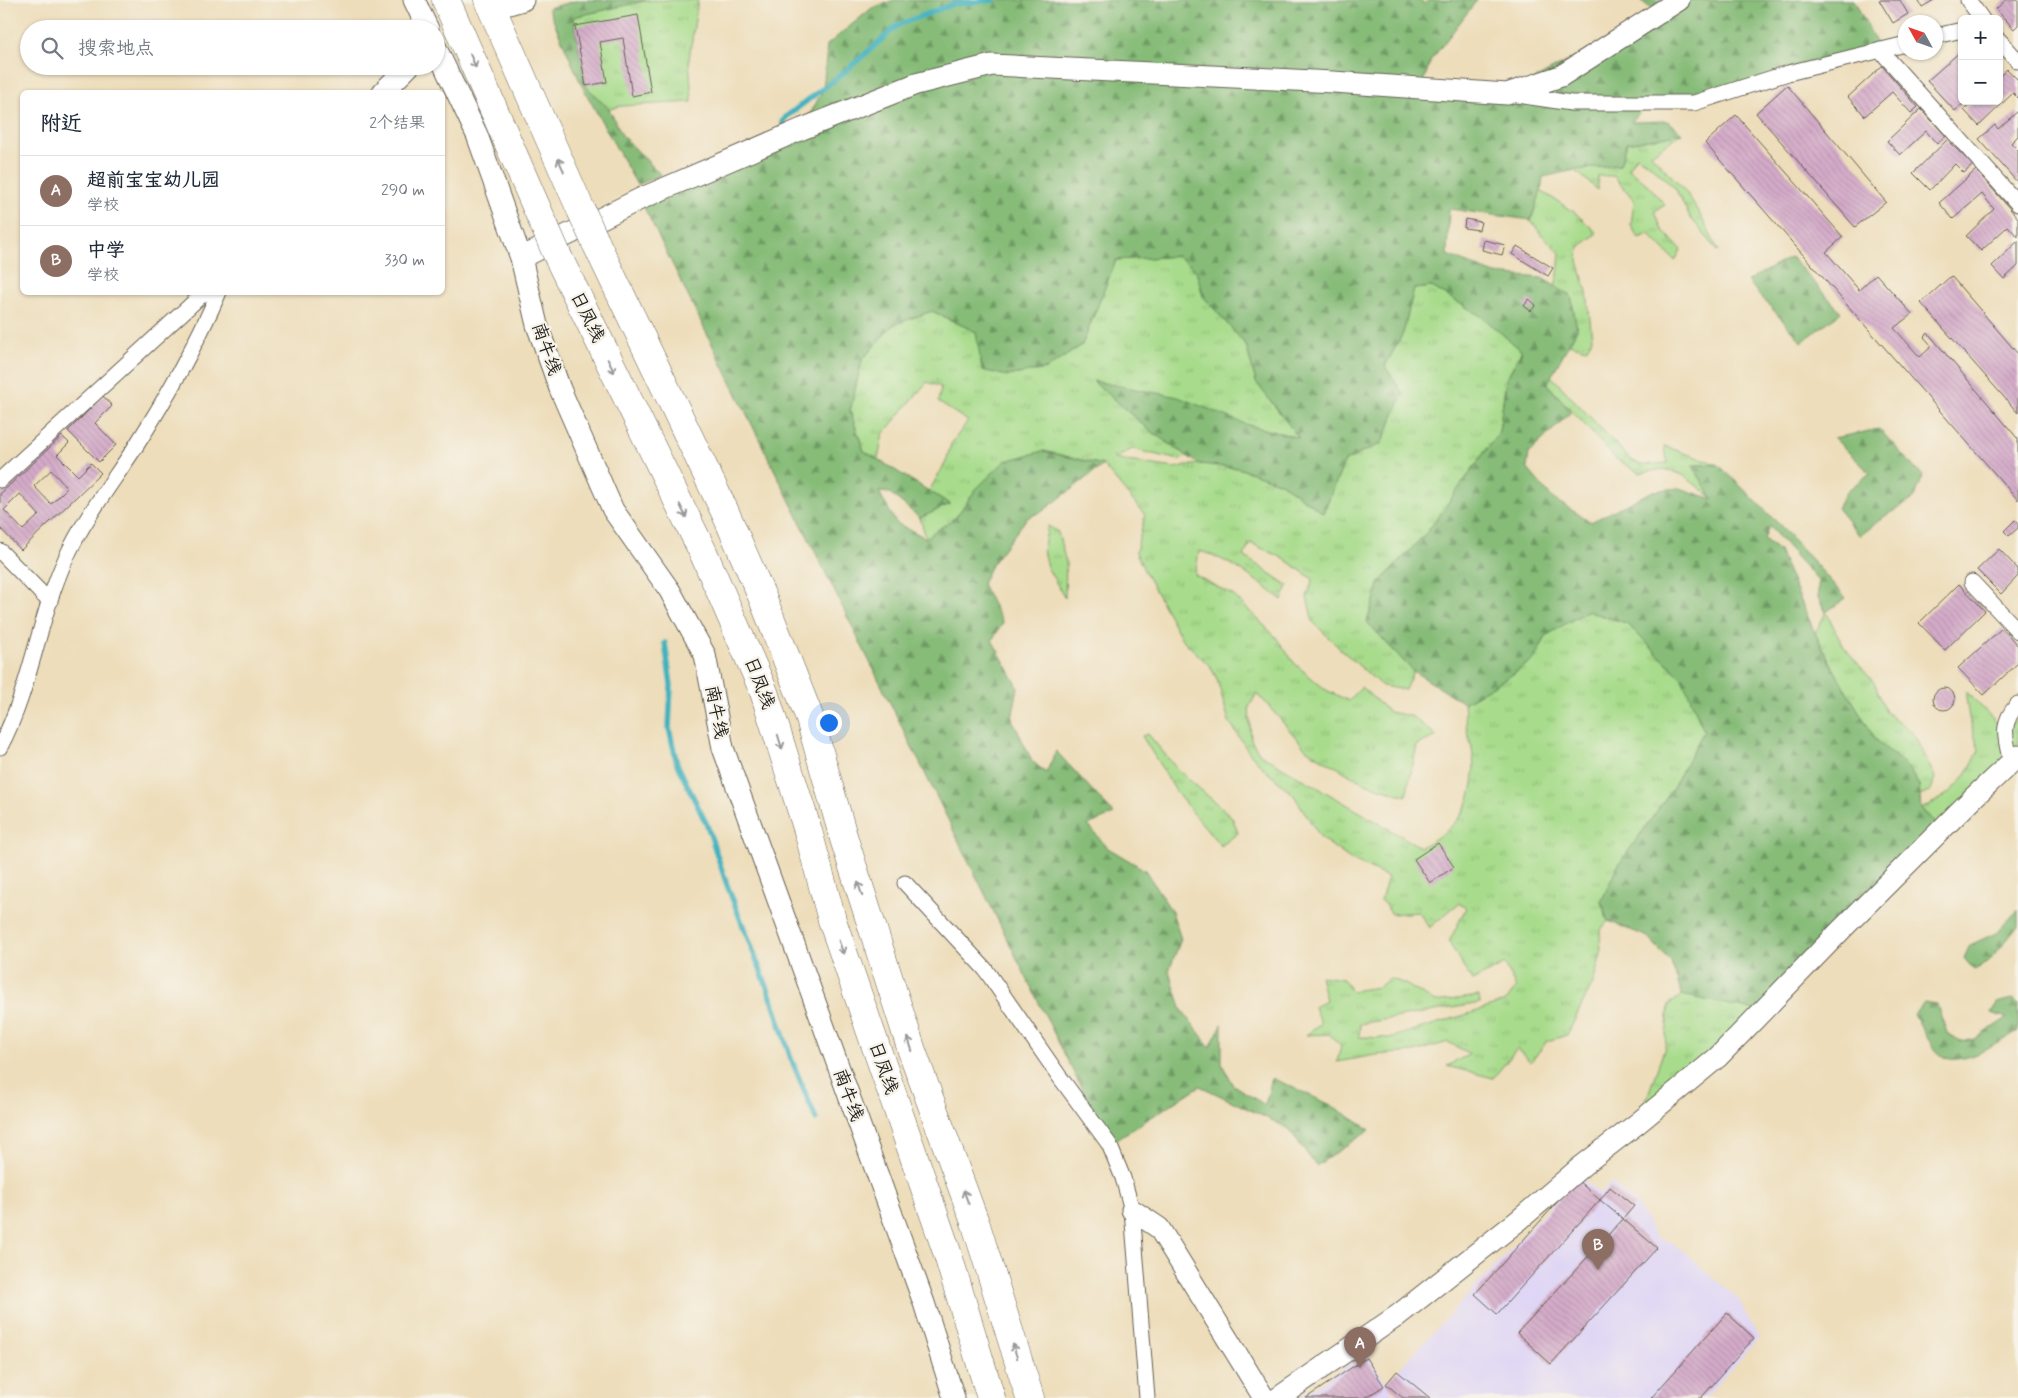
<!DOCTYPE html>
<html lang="zh">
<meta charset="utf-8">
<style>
body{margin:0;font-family:Mynerve,"LXGW WenKai TC",sans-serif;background:#f6f6f7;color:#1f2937}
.controls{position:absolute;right:15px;top:15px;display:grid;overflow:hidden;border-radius:8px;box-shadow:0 1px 4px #0004}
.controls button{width:45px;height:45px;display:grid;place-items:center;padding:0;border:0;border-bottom:1px solid #e0e1e3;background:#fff;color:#1f2937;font:25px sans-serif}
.compass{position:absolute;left:1898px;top:15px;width:45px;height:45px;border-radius:50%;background:#fff;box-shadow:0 1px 4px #0004;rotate:310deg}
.you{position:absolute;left:828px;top:722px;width:18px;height:18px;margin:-12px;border:4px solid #fff;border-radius:50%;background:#1a73e8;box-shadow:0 0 0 8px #1a73e833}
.badge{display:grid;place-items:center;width:32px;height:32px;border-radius:50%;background:#ea580c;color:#fff;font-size:16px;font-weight:700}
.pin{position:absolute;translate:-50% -41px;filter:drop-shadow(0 1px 2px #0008)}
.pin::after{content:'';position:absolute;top:26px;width:18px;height:15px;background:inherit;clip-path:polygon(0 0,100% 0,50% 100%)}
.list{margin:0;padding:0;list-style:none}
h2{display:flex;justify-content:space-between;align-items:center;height:65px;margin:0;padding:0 20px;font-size:21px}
h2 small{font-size:16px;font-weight:400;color:#747a83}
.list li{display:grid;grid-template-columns:32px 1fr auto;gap:15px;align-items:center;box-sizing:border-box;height:70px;padding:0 20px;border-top:1px solid #e0e1e3}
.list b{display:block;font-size:19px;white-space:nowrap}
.list p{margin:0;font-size:16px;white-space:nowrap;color:#747a83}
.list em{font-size:16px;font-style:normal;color:#747a83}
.icon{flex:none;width:28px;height:28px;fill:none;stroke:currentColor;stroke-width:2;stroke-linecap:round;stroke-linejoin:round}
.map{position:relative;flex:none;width:2018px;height:1398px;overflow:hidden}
.search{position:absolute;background:#fff;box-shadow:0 1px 4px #0004;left:20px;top:20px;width:425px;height:55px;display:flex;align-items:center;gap:12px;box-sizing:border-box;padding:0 18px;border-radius:28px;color:#747a83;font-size:19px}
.panel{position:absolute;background:#fff;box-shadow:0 1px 4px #0004;left:20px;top:90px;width:425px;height:205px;border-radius:8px}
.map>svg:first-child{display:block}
.built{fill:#dfd5f5}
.grass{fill:url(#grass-tufts);stroke:#627c54}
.forest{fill:url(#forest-firs);stroke:#516c4a}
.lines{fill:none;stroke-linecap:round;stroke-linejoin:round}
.stream{stroke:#43b2be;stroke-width:5.5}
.building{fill:url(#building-back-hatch);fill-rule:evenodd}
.street-casing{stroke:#656053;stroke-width:17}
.secondary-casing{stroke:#656053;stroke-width:23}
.highway-casing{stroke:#656053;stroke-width:29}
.street{stroke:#fff;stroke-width:15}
.secondary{stroke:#fff;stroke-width:21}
.highway{stroke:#fff;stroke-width:28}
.highway-bridge-casing{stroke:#656053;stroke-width:29;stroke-linecap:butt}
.highway-bridge{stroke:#fff;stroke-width:28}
.oneway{stroke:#999}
.labels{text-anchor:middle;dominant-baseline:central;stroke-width:4.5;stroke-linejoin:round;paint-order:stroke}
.street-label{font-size:18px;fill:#1c1c1c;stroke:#f7f3e8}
</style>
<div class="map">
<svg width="2018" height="1398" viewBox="0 0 2018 1398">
<defs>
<pattern id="grass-tufts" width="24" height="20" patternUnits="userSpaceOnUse" patternTransform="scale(1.25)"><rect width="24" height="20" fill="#a8dc8c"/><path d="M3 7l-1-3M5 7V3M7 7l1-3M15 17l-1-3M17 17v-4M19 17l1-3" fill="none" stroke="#90bc78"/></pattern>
<pattern id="forest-firs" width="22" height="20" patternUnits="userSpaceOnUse" patternTransform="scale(1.25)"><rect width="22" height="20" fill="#86bc78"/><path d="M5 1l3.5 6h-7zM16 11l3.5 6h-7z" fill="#6d9862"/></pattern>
<pattern id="building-back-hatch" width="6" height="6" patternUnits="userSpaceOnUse" patternTransform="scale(1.25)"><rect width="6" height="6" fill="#d4abc9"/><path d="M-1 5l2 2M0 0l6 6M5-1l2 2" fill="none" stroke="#b593ac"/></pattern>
</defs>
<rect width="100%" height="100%" fill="#f7f3e8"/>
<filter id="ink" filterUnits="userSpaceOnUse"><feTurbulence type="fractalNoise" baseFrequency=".02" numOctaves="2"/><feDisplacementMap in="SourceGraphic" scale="10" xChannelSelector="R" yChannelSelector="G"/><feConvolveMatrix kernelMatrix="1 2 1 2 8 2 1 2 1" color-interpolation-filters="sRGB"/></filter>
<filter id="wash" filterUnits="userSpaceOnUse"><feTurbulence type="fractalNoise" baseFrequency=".0096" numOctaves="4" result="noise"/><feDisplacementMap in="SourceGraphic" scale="20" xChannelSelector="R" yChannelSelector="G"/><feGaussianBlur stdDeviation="1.12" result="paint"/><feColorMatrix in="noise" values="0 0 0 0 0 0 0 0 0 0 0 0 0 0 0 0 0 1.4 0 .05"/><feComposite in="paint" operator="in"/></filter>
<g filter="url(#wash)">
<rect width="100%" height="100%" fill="#edddba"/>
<path class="built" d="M1579,1176l21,18 11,-12 26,22 19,33 16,5 66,57 21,39 -54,60h-302l-15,-13 7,13h-97l68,-45 20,30z"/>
<path class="grass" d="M649,0h49l-9,59 3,43 -71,4 -12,3 -23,-23 -13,-69z
M1682,133l-31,21 35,38 17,28 16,32 -29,-35 -15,-29 -28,-26 -11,-6 -8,12 21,18 16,19 -10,6 6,17 20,22 -6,11 -26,-27 -10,4 -8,-12 3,-26 -20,-24h-16v14l-23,-20 45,-5 7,-22z
M1541,191l32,20 24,22 -18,14 -1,14 9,31 5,47 -6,10 -17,-5 8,-15 -6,-33 -16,-10 3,-11 2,-22 -19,-19 -10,-14z
M1178,256l18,14 7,26 43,49 10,37 44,56 -52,-13 -154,-43 55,48 38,26 -8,4 -47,-11 -18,10 60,9 25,-4 39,4 43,15 42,30 22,-52 37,-18 3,-77 18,-33 11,-44 18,-2 49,29 41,34 -16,29 -7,53 -71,99 -48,51 -13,40 46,49 -8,19 -23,-4 -44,-39 -25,-25 -6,-25 6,-18 -32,-22 -31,-14 -6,13 44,30 -6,14c-25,-19 -52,-41 -83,-49l-4,24 39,21 41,40 20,28 31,26 23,11 12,-14 28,25 22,4 26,20 -20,9 -11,51 -42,-13 -57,-33 -50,-57 -8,14 2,33 9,14 160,93c43,-20 60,-51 52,-99 -1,-6 -4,-12 -5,-18 -2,-9 -2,-18 -3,-27l46,-27 24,-17 13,-24 40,-24 39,12 56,55 22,53 -33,60 -70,111 7,19 -8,9 1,24 -8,29 -26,52 -20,6 -16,21 -14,-13 -24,29 -46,-12 23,-12 -22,-12 -34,10 -39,3 -38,7 4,-16 -12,-12 -23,1 15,-11 -7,-17 12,-7 -6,-24 23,3 8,12 28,-4 11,-9 17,7 28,17 44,-6 1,7 -120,21 -1,13 30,1 92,-28 25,-9 10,-13 -11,-24 -33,17 -23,-39 17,-34 -7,-5 -30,25 -10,-16 -27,2 -11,-14 7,-23 -35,-16 -32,-23 -28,-44 -27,-23 -18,-20 -19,-30 -12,-42 -7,-13 -28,-27 -38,-69 -8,-18 9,-37 -42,-50 -59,-14 -67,37 -21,29 -30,21 -6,-20 30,-14 -21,-13 17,-29 5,-18 17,-23 -30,-19 3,-15 -14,-5 -44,52 -5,26 -14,-9 -14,-40 12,-51 31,-35 39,-14 44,21 31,44 39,-7 36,-24 34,-85z
M1551,376l79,83 11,6 27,-2 -4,-17 55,19h-26l21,34 -31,-24 -19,-6 -25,4 -24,-15 -68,-74z
M1048,526l10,6 8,31 -1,35 -18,-31 -4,-17z
M1826,612l18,35 31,37 11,28 27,21 22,44 -4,14 -11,5 -1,-11 -11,-17 -32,-28 -36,-60 -25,-47z
M1965,690l39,40 14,-12v38l-76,73 -21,-20c33,-16 42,-26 58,-59l-10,-32z
M1148,734l29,35 55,48 6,16 -17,13 -42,-50 -37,-60z
M1682,995l81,17 -125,111 27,-76 4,-43z"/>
<path class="forest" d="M579,0h70l-76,17 13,69 23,23 13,26 39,40 -24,10 -55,-99 -34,-78z
M894,0h524l7,4 4,-4h48l-46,60 -10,28 86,6 150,-81 -17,-13h214l26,50 -186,53 -47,1 -16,18 36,-1 15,12 -55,10 -7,22 -45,5 -32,7 -2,14 -10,29 -82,-11 -2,46 48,19 47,4 29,18 6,33 -30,55 24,28 -42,41 -2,15 25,30 39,24 62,-31 26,-3 34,11 -21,-34h27l62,61 65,72 -20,14 -8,-14v-17l-49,-55 -5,13 15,12 36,82 16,32 45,75 32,28 11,17 2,24 21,20 -179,183 -81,-17 -11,-33 -23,-25 -40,-16 -7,-19 16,-35 54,-76 33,-60 -22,-53 -56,-55 -39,-12 -40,24 -13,24 -24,17 -46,27 -51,-32 -46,-49 13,-40 48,-51 71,-99 7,-53 16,-28 -41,-35 -49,-29 -18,2 -11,44 -18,33 18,28 -21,49 -37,18 -22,52 -42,-30 -43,-15 -39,-4 -50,-34 -56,-49 85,16 70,28 51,13 -43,-56 -10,-37 -43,-49 -7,-26 -18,-14 -62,4 -34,85 -36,24 -39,7 -25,-6 -6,-38 -44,-21 -39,14 -31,35 -12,51 14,40 86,53 -30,14 -30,-25 -11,-1 17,31 30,15 30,-21 21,-29 28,-27 38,-10 60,14 -60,46 -16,7 -36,47 -9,19 21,39 -11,17 26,47 -6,32 20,42 14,12 10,-22 58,63 -26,11 20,23 37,22 27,42 9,27 -12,32 13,39 28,37 12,-23v40l11,21 32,20 7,-27 59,27 39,25 -54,36 -28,-38 -88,-42 -91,58 -469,-945 162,-70 21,-39 4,-45 45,-37z
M1791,257l50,55 -39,30 -55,-61z
M1879,429l44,47 -9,23 -29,17 -25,20 -23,-28 10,-17 23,-18 -36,-35z
M2018,910v16l-30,37 -14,7 -10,-12 6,-13 26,-12z
M2013,999l5,4v28c-17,10 -52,34 -72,27 -14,-6 -24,-31 -32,-44l10,-11 13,2 10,28 13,9 15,-3 32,-21 -16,-5 6,-10z"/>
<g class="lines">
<path class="stream" d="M782,122l5,-6 60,-46 51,-45 55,-21 41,-4
M665,643l6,42 -2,43 8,36 30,61 20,60 46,117 17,54 26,63"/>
</g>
<g id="blocks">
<path class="building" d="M1879,0h21l8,14 -15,9z
M1918,0h16l-12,7z
M2006,0h12v25l-4,4 -18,-20z
M638,15l13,77 -19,4 -9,-58 -23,4 7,40 -21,4 -11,-60z
M1962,50v34l-2,1 2,3v13h4l-11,10 -28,-30z
M1882,66l36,41 -7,6 -19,-21 -27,24 -17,-19z
M2007,69l11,11v18l-5,-5 -34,33 -15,-16 10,-9h25v-24z
M1787,85l99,117 -31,25 -99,-114z
M1921,109l25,27 -9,8 -11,-13 -26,24 -13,-14z
M2018,111v25l-7,7 7,7v33l-39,-44 16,-14 3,4z
M1736,115l107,122 -17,15 33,38 17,-16 36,40 -18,14 26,29 12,-11 -8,-9 4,-4 90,106v61l-313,-357z
M1947,140l26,25 -9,8 -9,-9 -25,26 -17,-17z
M1976,170l42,48v19l-10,-11 -27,25 -15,-15 28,-27 -12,-15 -29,25 -14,-16z
M1465,219l16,3 -2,8 -15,-2z
M1484,240l21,5 -3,10 -20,-5z
M2018,241v25l-14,13 -12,-13z
M1517,246l36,22 -5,8 -36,-22z
M1951,276l67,78v59l-97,-110z
M1529,299l7,6 -5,6 -7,-5z
M103,396l9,10 -17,17 21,22 -17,17 -31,-31z
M62,436l7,7 -12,12 21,21 13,-13 10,10 -80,77 -21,-22v-34zM51,470l16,18 -16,16 -17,-18zM20,494l19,21 -16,15 -19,-20z
M2015,520l3,3v5l-9,8 -5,-5z
M1999,549l19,20v7l-17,18 -24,-24z
M1959,584l26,27 -40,39 -26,-27z
M2002,628l16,18v17l-34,32 -26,-27z
M1933 699a11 11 0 1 1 22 0a11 11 0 1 1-22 0Z
M1438,843l16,24 -24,16 -16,-24z
M1577,1180l23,20 -103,114 -22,-20z
M1610,1187l24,19 -11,13 -23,-19z
M1623,1219l34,29 -106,116 -34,-31z
M1727,1313l27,25 -53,60h-50z
M1366,1358l18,28 -19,12h-59z
M1397,1371l33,27h-27l-17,-14z"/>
</g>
</g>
<g filter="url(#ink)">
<use href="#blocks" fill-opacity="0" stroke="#656053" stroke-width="1"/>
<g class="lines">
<g class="street-casing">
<path id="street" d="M1968,0l14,19
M1936,36l26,-6
M1999,40l19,21
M1880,50l138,154
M1511,94l60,9h123l94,-30 118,-29
M0,480l205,-188
M0,551l50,51
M1972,582l46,49
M0,747c31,-59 38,-128 66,-189 18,-39 45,-74 68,-109 32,-50 61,-102 85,-157
M2011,763c-5,-24 -12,-39 7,-59
M905,883l80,86 74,107 50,68 14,34 9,32 15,188"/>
</g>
<g class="secondary-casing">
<path id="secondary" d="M414,0l14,29
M492,9l31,-9
M436,48l41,87 44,123 16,67 23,64 53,121 57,81 35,64 18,93 201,555 30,95
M383,92l26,-26
M521,258l119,-59 162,-70 114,-45 76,-19 341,17 174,12 54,-18 118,-76
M1132,1210l27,18 105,170
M1278,1398l119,-82 122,-96 63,-54 56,-43 80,-66 123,-127 134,-134 43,-40"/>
</g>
<g class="highway-casing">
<path id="highway" d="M446,0l99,227
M488,0l93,210
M595,241l130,271 38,87 46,117 35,123 68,212 64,174 54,173
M559,259l144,293 61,140 44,139 24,89 115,332 44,146"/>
</g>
<use href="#street" class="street"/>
<use href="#secondary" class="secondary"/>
<use href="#highway" class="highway"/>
<g class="highway-bridge-casing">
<path id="highway-bridge" d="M581,210l14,31
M545,227l14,32"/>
</g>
<use href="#highway-bridge" class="highway-bridge"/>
</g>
<defs><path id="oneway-shaft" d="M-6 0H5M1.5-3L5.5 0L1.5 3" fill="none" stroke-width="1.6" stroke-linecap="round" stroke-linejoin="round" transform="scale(1.25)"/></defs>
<g class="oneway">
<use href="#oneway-shaft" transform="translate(473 61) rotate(67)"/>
<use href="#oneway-shaft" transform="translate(561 165) rotate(-114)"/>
<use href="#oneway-shaft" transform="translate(611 366) rotate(64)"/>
<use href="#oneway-shaft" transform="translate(683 511) rotate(64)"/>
<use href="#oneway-shaft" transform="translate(780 742) rotate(73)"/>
<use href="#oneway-shaft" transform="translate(860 889) rotate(-108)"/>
<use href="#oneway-shaft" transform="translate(841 947) rotate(71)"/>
<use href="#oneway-shaft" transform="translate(910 1044) rotate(-108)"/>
<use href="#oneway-shaft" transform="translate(966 1197) rotate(-110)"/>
<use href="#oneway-shaft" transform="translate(1015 1351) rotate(-107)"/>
</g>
</g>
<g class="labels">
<g class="street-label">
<text transform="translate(587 317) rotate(64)">日凤线</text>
<text transform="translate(546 349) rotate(71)">南牛线</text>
<text transform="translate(759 683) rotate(69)">日凤线</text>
<text transform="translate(716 712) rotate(79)">南牛线</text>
<text transform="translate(883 1068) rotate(71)">日凤线</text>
<text transform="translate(848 1095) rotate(70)">南牛线</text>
</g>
</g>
</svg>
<div class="controls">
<button>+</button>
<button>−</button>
</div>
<svg class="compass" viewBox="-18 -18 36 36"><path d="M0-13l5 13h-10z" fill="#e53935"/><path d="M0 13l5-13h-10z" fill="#747a83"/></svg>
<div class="you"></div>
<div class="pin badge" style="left:1360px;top:1368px;background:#8d6e63">A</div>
<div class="pin badge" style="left:1598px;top:1270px;background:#8d6e63">B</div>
<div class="search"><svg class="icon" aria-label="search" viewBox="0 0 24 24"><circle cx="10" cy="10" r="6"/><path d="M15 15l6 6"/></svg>搜索地点</div>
<section class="panel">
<h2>附近<small>2个结果</small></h2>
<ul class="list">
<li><span class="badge" style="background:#8d6e63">A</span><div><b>超前宝宝幼儿园</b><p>学校</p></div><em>290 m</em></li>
<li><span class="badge" style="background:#8d6e63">B</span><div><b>中学</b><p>学校</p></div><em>330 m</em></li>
</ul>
</section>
</div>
